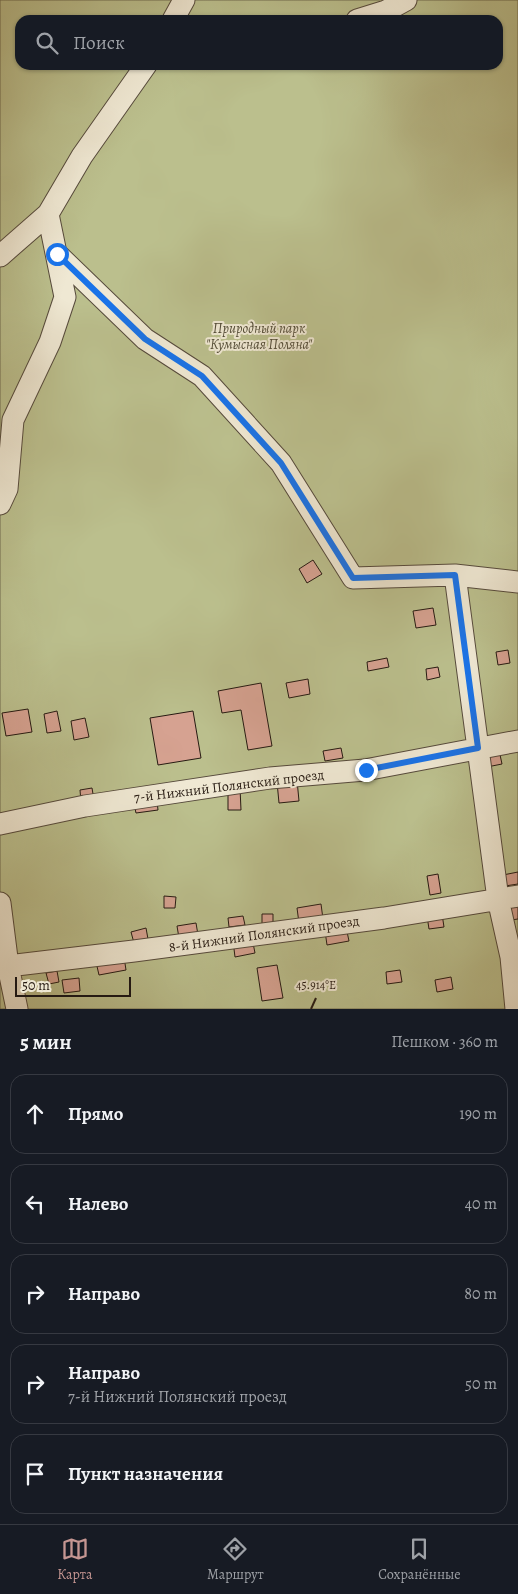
<!DOCTYPE html>
<html lang="ru">
<meta charset="utf-8">
<style>
body{margin:0;font-family:Alegreya,serif;background:#20242c;color:#f1f3f6}
.scale{position:absolute;left:15px;bottom:12px;width:116px;box-sizing:border-box;padding-left:5px;border:2px solid #261a12;border-top:0;font-size:14px;line-height:18px;white-space:nowrap;color:#261a12;-webkit-text-stroke:4px #efe8d3;paint-order:stroke}
.stop{position:absolute;width:15px;height:15px;margin:-11px;border:4px solid #1a73e8;border-radius:50%;background:#fff}
.stop.end{background:#1a73e8;border-color:#fff;box-shadow:0 1px 5px #0008}
.list{margin:0;padding:0;list-style:none}
h2{display:flex;justify-content:space-between;align-items:center;height:65px;margin:0;padding:0 20px;font-size:21px}
h2 small{font-size:16px;font-weight:400;color:#9ea1a6}
.list li{display:grid;grid-template-columns:32px 1fr auto;gap:15px;align-items:center;box-sizing:border-box;height:80px;margin:0 10px 10px;padding:0 10px;border:1px solid #363941;border-radius:15px}
.list b{display:block;font-size:19px;white-space:nowrap}
.list p{margin:0;font-size:16px;white-space:nowrap;color:#9ea1a6}
.list em{font-size:16px;font-style:normal;color:#9ea1a6}
.icon{flex:none;width:28px;height:28px;fill:none;stroke:currentColor;stroke-width:2;stroke-linecap:round;stroke-linejoin:round}
.map{position:relative;flex:none;width:518px;height:1009px;overflow:hidden}
.search{position:absolute;background:#171b24;box-shadow:0 1px 4px #0004;left:15px;right:15px;top:15px;height:55px;display:flex;align-items:center;gap:12px;box-sizing:border-box;padding:0 18px;border-radius:15px;color:#9ea1a6;font-size:19px}
.sheet{height:515px;background:#171b24}
nav{display:flex;justify-content:space-around;align-items:center;box-sizing:border-box;height:70px;border-top:1px solid #363941;background:#171b24;font-size:14px;color:#9ea1a6}
nav a{display:grid;justify-items:center;gap:2px}
nav .on{color:#c59692}
.map>svg:first-child{display:block}
.green{fill:#bbbf8d;stroke:#706c50;fill-rule:evenodd}
.building{fill:#d6a291;stroke:#261a12}
.lines{fill:none;stroke-linecap:round;stroke-linejoin:round}
.minor-casing{stroke:#564a3c;stroke-width:23}
.minor{stroke:#efe8d3;stroke-width:21}
.route{stroke:#1a73e8;stroke-width:6}
.ticks{fill:none;stroke:#261a12;stroke-width:2}
.labels{text-anchor:middle;dominant-baseline:central;stroke-width:4;stroke-linejoin:round;paint-order:stroke}
.park-label{font-size:14px;font-style:italic;fill:#534c37;stroke:#efe8d3}
.street-label{font-size:14px;fill:#261a12;stroke:#efe8d3}
.ticks-label{font-size:12px;text-anchor:middle;fill:#261a12;stroke:#efe8d3;stroke-width:4;stroke-linejoin:round;paint-order:stroke}
</style>
<div class="map">
<svg width="518" height="1009" viewBox="0 0 518 1009">
<rect width="100%" height="100%" fill="#e6dcbc"/>
<filter id="stains"><feTurbulence type="fractalNoise" baseFrequency=".004" numOctaves="4"/><feColorMatrix values="0 0 0 0 .2 0 0 0 0 .09 0 0 0 0 .02 0 0 0 .5 -.17"/></filter>
<radialGradient id="worn" r=".72"><stop offset=".6" stop-color="#630" stop-opacity="0"/><stop offset="1" stop-color="#630" stop-opacity=".3"/></radialGradient>
<path class="green" d="M0,0h518v1009h-518zM20,20h478v45h-478z"/>
<path class="building" d="M313,560l9,14 -15,9 -8,-14z
M433,608l3,17 -20,3 -3,-17z
M508,650l2,13 -12,2 -2,-13z
M387,658l2,9 -21,4 -1,-9z
M438,667l2,10 -13,3 -1,-11z
M308,679l2,15 -21,4 -3,-15z
M261,683l11,63 -24,4 -7,-40 -19,3 -4,-22z
M28,709l4,23 -26,4 -4,-23z
M57,711l4,20 -14,2 -3,-19z
M193,711l8,47 -43,7 -8,-47z
M85,718l4,19 -15,3 -3,-19z
M341,748l2,10 -18,3 -2,-10z
M499,750l3,14 -15,3 -3,-14z
M297,780l2,21 -20,2 -2,-21z
M92,788l2,12 -13,2 -1,-12z
M240,788l1,22h-13v-21z
M157,801l1,9 -22,3 -2,-9z
M518,872v12l-13,2 -2,-11z
M438,874l3,19 -11,2 -3,-19z
M164,896l12,1 -1,11h-11z
M518,903v16l-7,1 -2,-16z
M321,904l2,15 -24,4 -2,-15z
M262,914h11v13h-11z
M442,914l2,13 -15,2 -2,-13z
M243,916l2,9 -16,2 -1,-9z
M196,923l2,12 -19,3 -2,-12z
M346,927l3,14 -22,4 -2,-14z
M146,928l2,11 -14,4 -3,-11z
M252,938l3,15 -20,4 -2,-16z
M124,957l2,13 -27,5 -3,-13z
M277,965l6,33 -21,3 -5,-33z
M400,970l2,12 -15,2 -1,-12z
M57,971l2,11 -10,2 -3,-11z
M451,977l2,12 -16,3 -2,-12z
M79,978l1,13 -16,2 -2,-13z"/>
<g class="lines">
<g class="minor-casing">
<path id="minor" d="M173,20l11,-20
M357,20l29,-9 20,-11
M57,254l88,85 57,37 79,87 72,115 102,-3 43,324 13,58 5,52
M0,256l48,-42
M0,504l7,-15 6,-69 37,-78 15,-45 -17,-83 34,-58 64,-91
M455,575l63,7
M0,824l85,-18 185,-28 95,-8 153,-29
M0,903l8,63 9,43
M8,966l126,-15 250,-33 134,-22"/>
</g>
<use href="#minor" class="minor"/>
</g>
<g class="lines">
<path class="route" d="M57,254l88,85 57,37 79,87 72,115 102,-3 23,173 -112,22"/>
</g>
<path class="ticks" d="M311,1009l5,-11"/>
<g class="labels">
<g class="park-label">
<text x="259" y="328">Природный парк<tspan x="259" dy="16">"Кумысная Поляна"</tspan></text>
</g>
<g class="street-label">
<text transform="translate(229 786) rotate(-7)">7-й Нижний Полянский проезд</text>
<text transform="translate(264 934) rotate(-8)">8-й Нижний Полянский проезд</text>
</g>
</g>
<g class="ticks-label">
<text x="316" y="989">45.914°E</text>
</g>
<rect width="100%" height="100%" filter="url(#stains)"/>
<rect width="100%" height="100%" fill="url(#worn)"/>
</svg>
<div class="scale">50 m</div>
<div class="stop" style="left:57px;top:254px"></div>
<div class="stop end" style="left:366px;top:770px"></div>
<div class="search"><svg class="icon" aria-label="search" viewBox="0 0 24 24"><circle cx="10" cy="10" r="6"/><path d="M15 15l6 6"/></svg>Поиск</div>
</div>
<section class="sheet">
<h2>5 мин<small>Пешком · 360 m</small></h2>
<ul class="list">
<li><svg class="icon" aria-label="ahead" viewBox="0 0 24 24"><path d="M12 20V5M6 11l6-6 6 6"/></svg><div><b>Прямо</b></div><em>190 m</em></li>
<li><svg class="icon" aria-label="left" viewBox="0 0 24 24"><path d="M17 20v-9H6M10 6l-5 5 5 5"/></svg><div><b>Налево</b></div><em>40 m</em></li>
<li><svg class="icon" aria-label="right" viewBox="0 0 24 24"><path d="M7 20v-9h11M14 6l5 5-5 5"/></svg><div><b>Направо</b></div><em>80 m</em></li>
<li><svg class="icon" aria-label="right" viewBox="0 0 24 24"><path d="M7 20v-9h11M14 6l5 5-5 5"/></svg><div><b>Направо</b><p>7-й Нижний Полянский проезд</p></div><em>50 m</em></li>
<li><svg class="icon" aria-label="arrive" viewBox="0 0 24 24"><path d="M6 21V4h12l-3 4 3 4H6"/></svg><div><b>Пункт назначения</b></div></li>
</ul>
</section>
<nav>
<a class="on"><svg class="icon" aria-label="map" viewBox="0 0 24 24"><path d="M3 6l6-2 6 2 6-2v14l-6 2-6-2-6 2zM9 4v14M15 6v14"/></svg>Карта</a>
<a><svg class="icon" aria-label="directions" viewBox="0 0 24 24"><path d="M12 3l9 9-9 9-9-9zM9 14v-3h6M13 9l2 2-2 2"/></svg>Маршрут</a>
<a><svg class="icon" aria-label="saved" viewBox="0 0 24 24"><path d="M7 4h10v16l-5-4-5 4z"/></svg>Сохранённые</a>
</nav>
